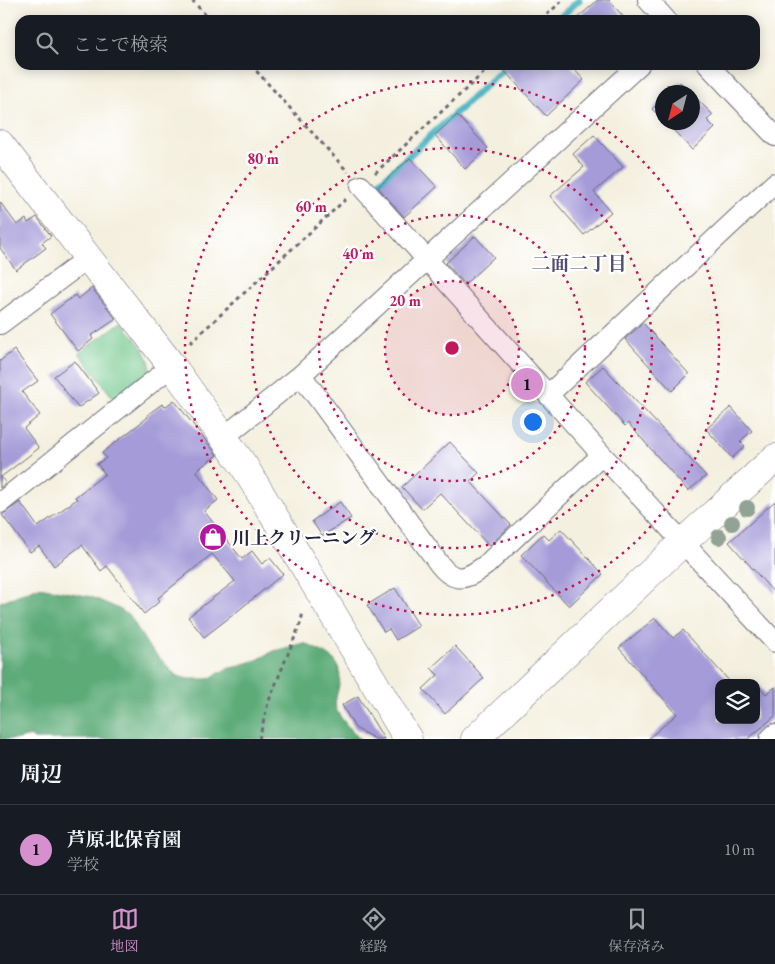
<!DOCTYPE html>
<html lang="ja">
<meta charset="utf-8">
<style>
body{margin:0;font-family:"EB Garamond","Noto Serif JP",serif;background:#242831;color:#f1f3f6}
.controls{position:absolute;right:15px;bottom:15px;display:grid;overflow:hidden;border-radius:10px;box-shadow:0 2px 12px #0003}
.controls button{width:45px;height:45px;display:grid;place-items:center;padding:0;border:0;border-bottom:1px solid #363941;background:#171b24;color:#f1f3f6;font:25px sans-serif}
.compass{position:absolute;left:655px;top:85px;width:45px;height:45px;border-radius:50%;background:#171b24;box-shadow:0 2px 12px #0003;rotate:216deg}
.you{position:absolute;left:532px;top:421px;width:18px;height:18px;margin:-12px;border:4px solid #fff;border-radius:50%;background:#1a73e8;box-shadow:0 0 0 8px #1a73e833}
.badge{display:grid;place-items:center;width:32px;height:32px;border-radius:50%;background:#d690ce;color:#111;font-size:16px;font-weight:700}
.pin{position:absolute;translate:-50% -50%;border:2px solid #fff;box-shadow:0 1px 5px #0006}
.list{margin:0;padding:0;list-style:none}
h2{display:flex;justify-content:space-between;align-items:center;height:65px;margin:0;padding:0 20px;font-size:21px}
h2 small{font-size:16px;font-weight:400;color:#9ea1a6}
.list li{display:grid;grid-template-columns:32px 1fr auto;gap:15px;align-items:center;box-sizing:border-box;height:90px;padding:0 20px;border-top:1px solid #363941}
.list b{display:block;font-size:19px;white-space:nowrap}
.list p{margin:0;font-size:16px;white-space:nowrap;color:#9ea1a6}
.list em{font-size:16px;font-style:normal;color:#9ea1a6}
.icon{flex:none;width:28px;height:28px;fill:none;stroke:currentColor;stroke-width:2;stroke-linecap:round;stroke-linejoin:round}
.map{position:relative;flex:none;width:775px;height:739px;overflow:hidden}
.search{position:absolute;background:#171b24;box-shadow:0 2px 12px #0003;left:15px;right:15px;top:15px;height:55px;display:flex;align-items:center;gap:12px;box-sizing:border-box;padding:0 18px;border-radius:15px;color:#9ea1a6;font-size:19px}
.sheet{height:155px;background:#171b24}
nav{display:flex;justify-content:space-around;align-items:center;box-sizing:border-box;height:70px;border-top:1px solid #363941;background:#171b24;font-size:14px;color:#9ea1a6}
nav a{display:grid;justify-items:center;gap:2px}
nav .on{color:#d690ce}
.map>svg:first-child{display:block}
.green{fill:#72c78c;stroke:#4a7464}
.forest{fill:#5dac78;stroke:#40675a}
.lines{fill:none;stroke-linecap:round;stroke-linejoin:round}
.stream{stroke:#47b4c2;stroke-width:7}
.building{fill:#a49bd8}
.street-casing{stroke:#6c6a74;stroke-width:22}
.secondary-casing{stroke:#6c6a74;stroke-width:29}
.path{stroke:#6c6a74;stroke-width:3;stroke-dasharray:4 4;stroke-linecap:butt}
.street{stroke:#fff;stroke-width:20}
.secondary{stroke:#fff;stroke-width:28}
.tree{fill:#92a396}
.ring{fill:none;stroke:#c2185b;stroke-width:2.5;stroke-dasharray:2.5 5}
.labels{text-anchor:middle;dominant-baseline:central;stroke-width:4.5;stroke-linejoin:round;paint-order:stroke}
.poi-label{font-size:18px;font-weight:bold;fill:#22223b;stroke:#fff;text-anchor:start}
.neighbourhood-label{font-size:19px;font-weight:bold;fill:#504c72;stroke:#fff}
.centre{fill:#c2185b;stroke:#fff;stroke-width:2.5}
.ring-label{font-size:15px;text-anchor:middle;font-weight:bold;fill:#c2185b;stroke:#fff;stroke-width:4.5;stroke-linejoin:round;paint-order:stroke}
</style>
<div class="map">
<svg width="775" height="739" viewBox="0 0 775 739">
<rect width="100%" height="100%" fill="#fff"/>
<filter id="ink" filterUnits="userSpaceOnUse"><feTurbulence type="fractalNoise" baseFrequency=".02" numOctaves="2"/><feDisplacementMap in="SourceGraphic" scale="10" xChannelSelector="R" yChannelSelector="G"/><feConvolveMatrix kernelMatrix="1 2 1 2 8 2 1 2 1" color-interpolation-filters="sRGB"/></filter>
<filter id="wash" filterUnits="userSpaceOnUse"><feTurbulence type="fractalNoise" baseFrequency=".0096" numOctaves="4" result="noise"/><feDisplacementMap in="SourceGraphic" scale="20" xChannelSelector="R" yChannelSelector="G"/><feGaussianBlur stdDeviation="1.12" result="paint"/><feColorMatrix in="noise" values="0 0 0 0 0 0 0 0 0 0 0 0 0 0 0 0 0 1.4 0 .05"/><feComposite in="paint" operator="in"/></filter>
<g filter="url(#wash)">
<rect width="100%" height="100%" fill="#f4f0df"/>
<path class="green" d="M121,322c9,11 35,37 28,50l-36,26 -34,-45z"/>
<path class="forest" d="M39,587l53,10 27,12 11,7 18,30 29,30 11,3h20l19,-10 30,-9 17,-9 30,-8c9,5 24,10 30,17 14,18 -2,35 2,49 5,11 16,22 24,30h-326l-4,-3 -12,3h-18v-137z"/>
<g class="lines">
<path class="stream" d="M557,20l22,-20
M376,186l132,-121"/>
</g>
<g id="blocks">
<path class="building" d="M598,0h11l17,20h-51z
M499,65h71l14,15 -38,36z
M680,82l11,10h-22z
M692,94l21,21 -6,5 8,8 -23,22 -26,-28h26z
M662,99v20l-10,-10z
M457,115l31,33 -23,21 -30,-34z
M594,135l29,32 -29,25 17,20 -27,23 -34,-39 34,-29 -11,-13z
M410,158l27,29 -33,30 -26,-30z
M0,202l17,23 9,-6 2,4 9,-6 14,19 -9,7 4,5 -30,22 -16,-22z
M475,236l19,21 -29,27 -19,-21z
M92,288l24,31 -25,17 2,3 -15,12 -28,-37 25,-19 3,4z
M643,323l46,51 -17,17 -47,-52z
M14,350l24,31 -16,11 18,23 -16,13 15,20 -38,29 5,6 -6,5v-127z
M75,361l24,32 -21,15 -24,-32z
M603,366l103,110 -18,15 -60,-68 -3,3 -40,-44z
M174,400l43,55 -21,16 22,29 -14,11 38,48 10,-8 10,13 8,-6 13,16 -49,40 -30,23 -16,-20 47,-36 -23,-27 -54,44 2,3 -16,13 -37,-48 -6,5 -19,-26 -28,21 -15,-20 -9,6 -28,-37 18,-13 18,25 39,-28 -2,-2 30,-23 -8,-10 9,-6 -4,-5 46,-36 -1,-2 15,-11 3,3z
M731,407l21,24 -12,10 5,5 -13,12 -26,-29z
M450,442l29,31 -9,8 41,44 -22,21 -49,-53 -18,16 -20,-22z
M775,501v93l-46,-52z
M340,502l11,16 -29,18 -10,-15z
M561,529l42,45 -34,32 -48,-51 22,-21 6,6z
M395,588l24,38 -23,14 -7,-11 -5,3 -17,-27z
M655,618l18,20 10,-8 48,53h-12v37h37v-37l10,11 9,-7v29l-27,23h-100l29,-25 -58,-66z
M455,646l29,32 -39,36 -22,-25 15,-14 -7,-7z
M358,696l26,43h-9l-20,-11 -13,-23z"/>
</g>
</g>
<g filter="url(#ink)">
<use href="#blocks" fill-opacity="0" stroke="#6c6a74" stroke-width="1"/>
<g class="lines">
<g class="street-casing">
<path id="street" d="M648,0l18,20
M708,65l67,71
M361,186l241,269 173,187
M0,324l88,-66
M301,375l139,190c16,20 28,13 46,0l116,-110
M548,395l227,-212
M224,437l77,-62 338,-310
M0,503l172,-137
M770,739l5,-5"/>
</g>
<g class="secondary-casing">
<path id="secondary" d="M0,144l172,222 72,100 164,273
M475,739l207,-196 93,-85"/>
</g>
<path class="path" d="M192,0l18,20
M541,20l22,-20
M251,65l97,107
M375,173l117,-108
M190,343l156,-144
M259,739l9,-36 33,-81 2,-11"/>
<use href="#street" class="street"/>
<use href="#secondary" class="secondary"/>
</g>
<g class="tree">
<circle cx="747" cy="508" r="8"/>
<circle cx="732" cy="523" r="8"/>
<circle cx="719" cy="537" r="8"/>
</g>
</g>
<circle cx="452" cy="348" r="67" fill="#c2185b" fill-opacity=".12"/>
<g class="ring">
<circle cx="452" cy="348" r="67"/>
<circle cx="452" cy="348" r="133"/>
<circle cx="452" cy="348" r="200"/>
<circle cx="452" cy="348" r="267"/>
</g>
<defs>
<g id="shop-disc" transform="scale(1.4375)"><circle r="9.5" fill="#b5179e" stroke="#fff"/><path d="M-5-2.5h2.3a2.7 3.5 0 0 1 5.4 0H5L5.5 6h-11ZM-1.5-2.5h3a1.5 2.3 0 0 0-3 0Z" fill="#fff"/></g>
</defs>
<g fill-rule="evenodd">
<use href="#shop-disc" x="213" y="537"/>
</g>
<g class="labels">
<g class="poi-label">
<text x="232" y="537">川上クリーニング</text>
</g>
<g class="neighbourhood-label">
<text x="579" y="263">二面二丁目</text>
</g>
</g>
<circle cx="452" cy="348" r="8" class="centre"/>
<g class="ring-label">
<text x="263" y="164">80 m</text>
<text x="311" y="212">60 m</text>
<text x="358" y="259">40 m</text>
<text x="405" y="306">20 m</text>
</g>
</svg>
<div class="controls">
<button><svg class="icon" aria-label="layers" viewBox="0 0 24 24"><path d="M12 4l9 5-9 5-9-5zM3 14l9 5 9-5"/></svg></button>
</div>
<svg class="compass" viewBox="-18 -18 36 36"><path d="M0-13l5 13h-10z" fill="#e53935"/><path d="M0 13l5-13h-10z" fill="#9ea1a6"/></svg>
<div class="you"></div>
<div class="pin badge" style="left:527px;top:384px">1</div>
<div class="search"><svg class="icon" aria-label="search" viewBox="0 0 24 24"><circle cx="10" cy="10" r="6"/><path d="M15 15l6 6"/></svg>ここで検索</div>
</div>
<section class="sheet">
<h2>周辺<small></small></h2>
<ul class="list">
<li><span class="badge">1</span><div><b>芦原北保育園</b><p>学校</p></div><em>10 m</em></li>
</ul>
</section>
<nav>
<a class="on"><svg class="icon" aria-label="map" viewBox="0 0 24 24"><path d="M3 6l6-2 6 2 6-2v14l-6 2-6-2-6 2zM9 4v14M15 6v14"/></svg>地図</a>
<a><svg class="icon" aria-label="directions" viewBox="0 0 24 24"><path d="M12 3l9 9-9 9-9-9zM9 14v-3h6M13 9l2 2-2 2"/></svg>経路</a>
<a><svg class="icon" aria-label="saved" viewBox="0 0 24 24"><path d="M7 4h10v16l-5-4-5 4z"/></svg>保存済み</a>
</nav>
